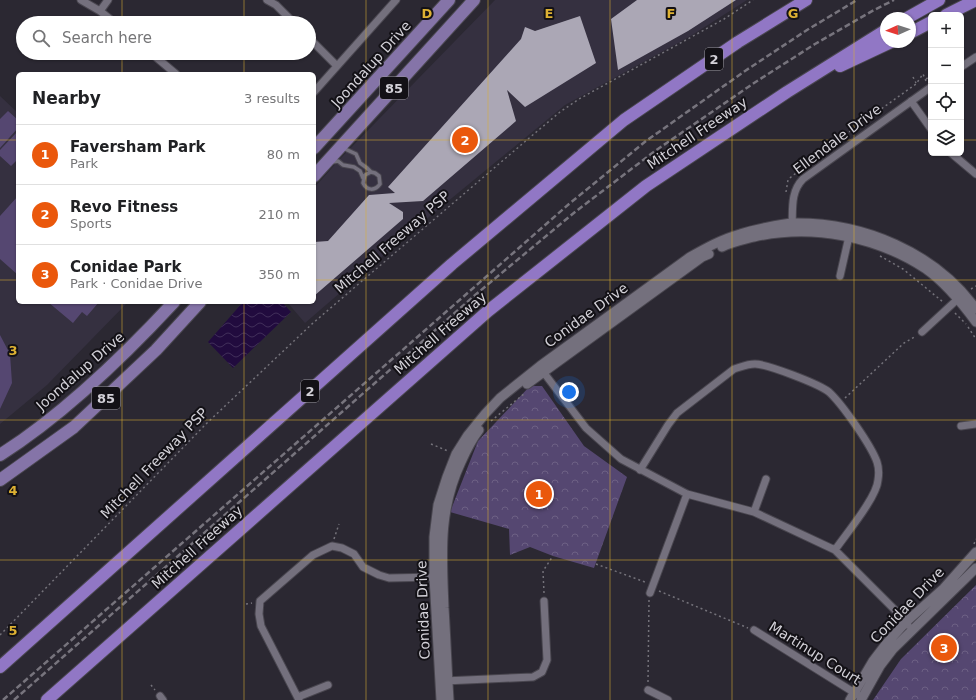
<!DOCTYPE html>
<meta charset="utf-8">
<style>
body{margin:0;font-family:"DejaVu Sans",sans-serif;background:#f6f6f6;color:#202124}
.controls{position:absolute;right:12px;top:12px;display:grid;overflow:hidden;border-radius:6px;box-shadow:0 1px 3px #0004}
.controls button{width:36px;height:36px;display:grid;place-items:center;padding:0;border:0;border-bottom:1px solid #e0e0e0;background:#fff;color:#202124;font:20px sans-serif}
.compass{position:absolute;left:880px;top:12px;width:36px;height:36px;border-radius:50%;background:#fff;box-shadow:0 1px 3px #0004;rotate:267deg}
.you{position:absolute;left:569px;top:392px;width:14px;height:14px;margin:-10px;border:3px solid #fff;border-radius:50%;background:#1a73e8;box-shadow:0 0 0 6px #1a73e833}
.badge{display:grid;place-items:center;width:26px;height:26px;border-radius:50%;background:#ea580c;color:#fff;font-size:13px;font-weight:700}
.pin{position:absolute;translate:-50% -50%;border:2px solid #fff;box-shadow:0 1px 4px #0006}
.list{margin:0;padding:0;list-style:none}
h2{display:flex;justify-content:space-between;align-items:center;height:52px;margin:0;padding:0 16px;font-size:17px}
h2 small{font-size:13px;font-weight:400;color:#757577}
.list li{display:grid;grid-template-columns:26px 1fr auto;gap:12px;align-items:center;box-sizing:border-box;height:60px;padding:0 16px;border-top:1px solid #e0e0e0}
.list b{display:block;font-size:15px;white-space:nowrap}
.list p{margin:0;font-size:13px;white-space:nowrap;color:#757577}
.list em{font-size:13px;font-style:normal;color:#757577}
.icon{flex:none;width:22px;height:22px;fill:none;stroke:currentColor;stroke-width:2;stroke-linecap:round;stroke-linejoin:round}
.map{position:relative;flex:none;width:976px;height:700px;overflow:hidden}
.search{position:absolute;background:#fff;box-shadow:0 1px 3px #0004;left:16px;top:16px;width:300px;height:44px;display:flex;align-items:center;gap:10px;box-sizing:border-box;padding:0 14px;border-radius:22px;color:#757577;font-size:15px}
.panel{position:absolute;background:#fff;box-shadow:0 1px 3px #0004;left:16px;top:72px;width:300px;height:232px;border-radius:6px}
.map>svg:first-child{display:block}
.built{fill:#353040}
.park{fill:url(#park-crowns)}
.pitch{fill:#554771}
.water{fill:url(#water-waves)}
.building{fill:#aba7b5}
.lines{fill:none;stroke-linecap:round;stroke-linejoin:round}
.service-casing{stroke:#49464f;stroke-width:5.5}
.minor-casing{stroke:#49464f;stroke-width:9}
.tertiary-casing{stroke:#49464f;stroke-width:11}
.primary-casing{stroke:#49464f;stroke-width:14}
.motorway-casing{stroke:#49464f;stroke-width:14}
.path{stroke:#74727a;stroke-width:1.5;stroke-dasharray:2 3;stroke-linecap:butt}
.service{stroke:#74707d;stroke-width:3.5}
.minor{stroke:#74707d;stroke-width:7}
.tertiary{stroke:#74707d;stroke-width:9}
.primary{stroke:#8574a8;stroke-width:12}
.motorway{stroke:#9177c5;stroke-width:12}
.rail{stroke:#77747d;stroke-width:2.5;stroke-dasharray:6 3;stroke-linecap:butt}
.grid{fill:none;stroke:#ddb133;stroke-width:1;stroke-opacity:0.55}
.labels{text-anchor:middle;dominant-baseline:central;stroke-width:4;stroke-linejoin:round;paint-order:stroke}
.shield{fill:#131116;stroke:#99979e;stroke-width:1}
.shield-label{font-size:13px;font-weight:bold;fill:#d3d1d8}
.street-label{font-size:14px;fill:#d3d1d8;stroke:#131116}
.grid-label{font-size:13px;text-anchor:middle;font-weight:bold;fill:#ddb133;stroke:#131116;stroke-width:4;stroke-linejoin:round;paint-order:stroke}
</style>
<div class="map">
<svg width="976" height="700" viewBox="0 0 976 700">
<defs>
<pattern id="park-crowns" width="20" height="18" patternUnits="userSpaceOnUse"><rect width="20" height="18" fill="#554771"/><path d="M2 6a3 3 0 1 1 6 0M12 15a3 3 0 1 1 6 0" fill="none" stroke="#6d6084"/></pattern>
<pattern id="water-waves" width="16" height="10" patternUnits="userSpaceOnUse"><rect width="16" height="10" fill="#210b3e"/><path d="M0 5q4-4 8 0t8 0" fill="none" stroke="#402e59"/></pattern>
</defs>
<rect width="100%" height="100%" fill="#2b2832"/>
<path class="built" d="M495,0h252l-58,37 -124,68 -152,125 -108,93 -18,-21h27v-114l24,-27z
M0,96l18,17v189h110l-81,83 -47,39z"/>
<path class="park" d="M530,386h12l42,60 43,31 -33,91 -41,-12 -23,-9 -20,8 -1,-26 -59,-17 28,-71z
M976,585v115h-103l28,-41z"/>
<path class="pitch" d="M8,111l10,9v8l-18,20v-29z
M18,131v28l-7,7 -11,-10v-6z
M18,196v79l-18,-16v-43z
M48,302h51l-12,14 -5,-4 -9,11z
M0,335l10,19 2,29 -12,26z"/>
<path class="water" d="M243,302h39l9,10 -58,56 -25,-26z"/>
<path class="building" d="M637,0h99l-48,31 -70,39 -7,-51z
M580,16l16,47 -71,44 -18,-17 9,31 -93,80 -34,2 14,9v7l-89,77v-54l14,-1 41,-46 26,-2 -7,-6 133,-148 4,-12 10,4z"/>
<g class="lines">
<g class="service-casing">
<path id="service" d="M343,148l13,6 4,9 7,5 4,4 4,1 4,3 1,8c-5,7 -13,7 -17,-1l2,-8 6,-3
M332,162l6,-1 5,4 11,2 6,4 3,7"/>
</g>
<g class="minor-casing">
<path id="minor" d="M81,0l19,11 15,12
M267,0l9,5 18,18
M100,11l8,-11
M309,38l28,28
M151,53l25,21
M961,67l15,-10
M314,92l82,-92
M911,101l20,28
M951,153l25,21
M792,227c1,-17 -2,-35 11,-48l128,-92
M840,276l10,-44
M922,332l39,-36
M541,369l45,59 35,31 66,35 67,18 81,38 66,66 7,9
M961,426l15,-2
M640,470l28,-45 9,-12 57,-44c7,-2 13,-5 21,-5 12,0 64,20 74,28 13,12 42,53 48,70 2,6 2,12 1,18 -1,17 -32,54 -43,70
M754,512l12,-33
M650,593l37,-99
M754,630l104,65
M444,681l89,-4 9,-5 5,-12 -3,-59
M648,690l20,10
M160,696l3,4
M298,697l30,-12
M299,700l-38,-74 -2,-12 1,-13 53,-46 19,-9 10,2 12,6 9,13 16,8 10,3 49,-1"/>
</g>
<g class="tertiary-casing">
<path id="tertiary" d="M722,247c10,-5 21,-7 32,-10 58,-13 122,-1 172,32 20,14 36,34 50,53
M527,384l175,-127 7,-3
M441,700l-7,-123v-40l4,-32 9,-28 9,-23 12,-19 17,-21 15,-16 40,-32 150,-109c16,-9 32,-18 50,-23 12,-4 40,-10 53,-11 70,-1 142,29 183,86
M449,700c-2,-31 -3,-61 -5,-92 -2,-53 -6,-97 17,-146 5,-11 11,-23 18,-32
M850,700l23,-39 13,-17 20,-22 38,-34 32,-36
M861,700l19,-34 13,-17 83,-81"/>
</g>
<g class="primary-casing">
<path id="primary" d="M314,148l135,-148
M314,176l160,-176
M0,455c63,-40 123,-98 174,-153
M0,480l74,-53 82,-77 44,-48"/>
</g>
<g class="motorway-casing">
<path id="motorway" d="M946,15l30,-15
M907,18l32,-18
M910,33l21,-11
M840,66l51,-24
M0,667l452,-403 172,-144 114,-78 68,-42
M47,700l441,-389 158,-125 141,-94 99,-62"/>
</g>
<path class="path" d="M913,77l3,6
M926,79l5,-3
M786,192l2,-12 3,-3 51,-40 74,-53 7,-10 3,7
M880,256l23,13 40,33
M971,289l5,-3
M955,313l11,11
M968,327l8,12
M845,398l59,-55 12,-7
M491,421l34,-28
M431,444l17,7
M334,539l5,-15
M974,544l2,-5
M596,564l49,18
M659,591l89,37
M544,593l-1,-22 10,-15
M246,604l6,-1
M0,635l207,-212 106,-100 215,-184 32,-27 19,-13 145,-80 29,-19
M648,682l1,-82
M151,685l4,5"/>
<use href="#service" class="service"/>
<use href="#minor" class="minor"/>
<use href="#tertiary" class="tertiary"/>
<use href="#primary" class="primary"/>
<use href="#motorway" class="motorway"/>
<path class="rail" d="M3,700l468,-410 98,-86 77,-63 99,-70 62,-41 50,-30
M14,700l460,-404 101,-84 80,-61 99,-68 61,-39 59,-34 20,-10"/>
</g>
<path class="grid" d="M122,0v23M244,0v23M366,0v700M488,0v700M610,0v700M732,0v700M854,0v700M122,53v21M244,53v21M0,140h18M314,140h617M961,140h15M0,280h18M314,280h662M122,302v398M244,302v398M0,420h976M0,560h976"/>
<g class="labels">
<g class="shield">
<rect x="705" y="48" width="18" height="22" rx="3"/>
<rect x="380" y="77" width="28" height="22" rx="3"/>
<rect x="301" y="380" width="18" height="22" rx="3"/>
<rect x="92" y="387" width="28" height="22" rx="3"/>
</g>
<g class="shield-label">
<text x="714" y="59">2</text>
<text x="394" y="88">85</text>
<text x="310" y="391">2</text>
<text x="106" y="398">85</text>
</g>
<g class="street-label">
<text transform="translate(371 64) rotate(-48)">Joondalup Drive</text>
<text transform="translate(697 133) rotate(-34)">Mitchell Freeway</text>
<text transform="translate(837 139) rotate(-37)">Ellendale Drive</text>
<text transform="translate(392 242) rotate(-41)">Mitchell Freeway PSP</text>
<text transform="translate(586 315) rotate(-36)">Conidae Drive</text>
<text transform="translate(440 333) rotate(-41)">Mitchell Freeway</text>
<text transform="translate(80 371) rotate(-41)">Joondalup Drive</text>
<text transform="translate(154 463) rotate(-46)">Mitchell Freeway PSP</text>
<text transform="translate(197 547) rotate(-42)">Mitchell Freeway</text>
<text transform="translate(907 605) rotate(-46)">Conidae Drive</text>
<text transform="translate(423 610) rotate(-92)">Conidae Drive</text>
<text transform="translate(815 653) rotate(32)">Martinup Court</text>
</g>
</g>
<g class="grid-label">
<text x="427" y="18">D</text>
<text x="549" y="18">E</text>
<text x="671" y="18">F</text>
<text x="793" y="18">G</text>
<text x="13" y="355">3</text>
<text x="13" y="495">4</text>
<text x="13" y="635">5</text>
</g>
</svg>
<div class="controls">
<button>+</button>
<button>−</button>
<button><svg class="icon" aria-label="locate" viewBox="0 0 24 24"><circle cx="12" cy="12" r="6"/><path d="M12 2v4M12 18v4M2 12h4M18 12h4"/></svg></button>
<button><svg class="icon" aria-label="layers" viewBox="0 0 24 24"><path d="M12 4l9 5-9 5-9-5zM3 14l9 5 9-5"/></svg></button>
</div>
<svg class="compass" viewBox="-18 -18 36 36"><path d="M0-13l5 13h-10z" fill="#e53935"/><path d="M0 13l5-13h-10z" fill="#757577"/></svg>
<div class="you"></div>
<div class="pin badge" style="left:539px;top:494px">1</div>
<div class="pin badge" style="left:465px;top:140px">2</div>
<div class="pin badge" style="left:944px;top:648px">3</div>
<div class="search"><svg class="icon" aria-label="search" viewBox="0 0 24 24"><circle cx="10" cy="10" r="6"/><path d="M15 15l6 6"/></svg>Search here</div>
<section class="panel">
<h2>Nearby<small>3 results</small></h2>
<ul class="list">
<li><span class="badge">1</span><div><b>Faversham Park</b><p>Park</p></div><em>80 m</em></li>
<li><span class="badge">2</span><div><b>Revo Fitness</b><p>Sports</p></div><em>210 m</em></li>
<li><span class="badge">3</span><div><b>Conidae Park</b><p>Park · Conidae Drive</p></div><em>350 m</em></li>
</ul>
</section>
</div>
